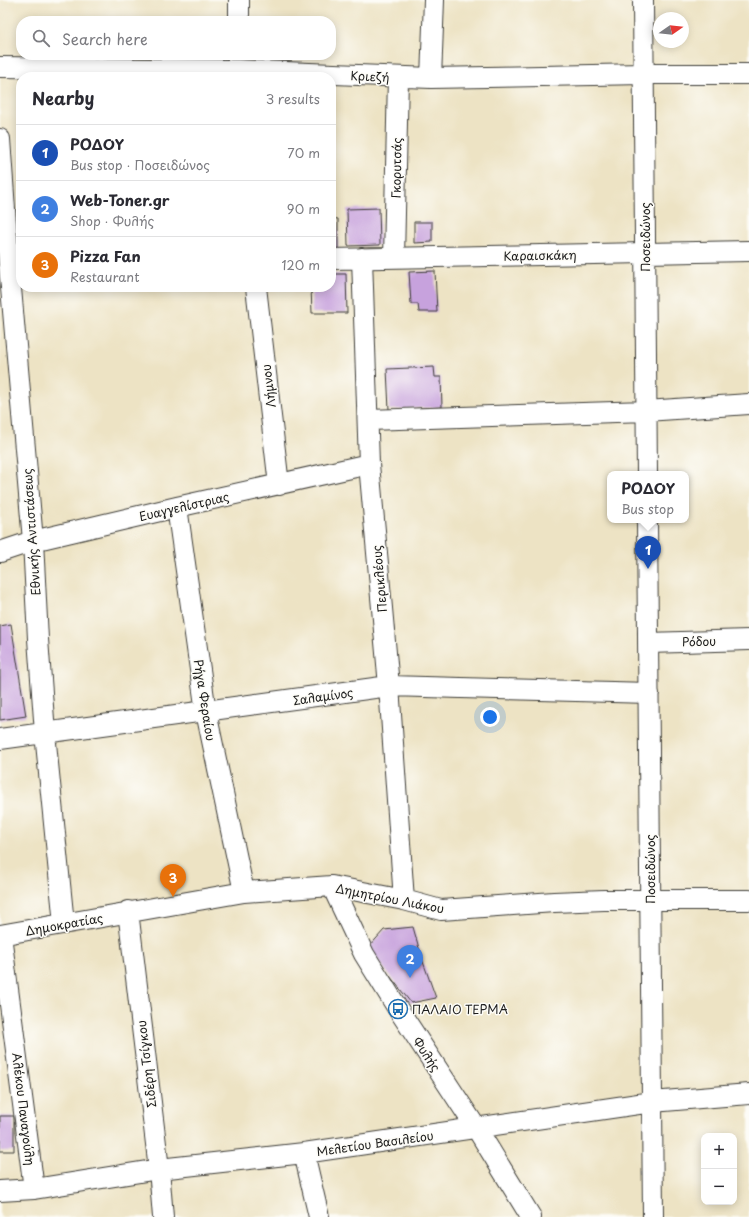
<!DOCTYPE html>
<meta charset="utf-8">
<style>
body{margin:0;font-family:"Playpen Sans",sans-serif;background:#f2f2f3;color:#2b2b33}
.controls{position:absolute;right:12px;bottom:12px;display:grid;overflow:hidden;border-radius:8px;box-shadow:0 2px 10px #0003}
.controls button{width:36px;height:36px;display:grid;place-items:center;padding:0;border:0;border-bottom:1px solid #e1e1e2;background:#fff;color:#2b2b33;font:20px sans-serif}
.compass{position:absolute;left:653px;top:12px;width:36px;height:36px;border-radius:50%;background:#fff;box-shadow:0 2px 10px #0003;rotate:76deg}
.you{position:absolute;left:490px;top:717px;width:14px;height:14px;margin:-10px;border:3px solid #fff;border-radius:50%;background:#1a73e8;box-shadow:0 0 0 6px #1a73e833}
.badge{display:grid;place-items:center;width:26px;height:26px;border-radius:50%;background:#0f766e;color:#fff;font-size:13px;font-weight:700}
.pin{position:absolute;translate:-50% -33px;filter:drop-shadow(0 1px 2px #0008)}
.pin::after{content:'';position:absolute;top:21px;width:14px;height:12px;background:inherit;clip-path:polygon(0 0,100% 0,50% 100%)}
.popup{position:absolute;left:607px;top:471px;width:82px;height:52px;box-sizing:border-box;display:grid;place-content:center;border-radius:8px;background:#fff;filter:drop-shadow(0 1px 3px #0005);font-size:13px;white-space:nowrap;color:#7c7c81}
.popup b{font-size:15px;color:#2b2b33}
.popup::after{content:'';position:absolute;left:50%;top:100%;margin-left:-8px;border:8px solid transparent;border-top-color:#fff}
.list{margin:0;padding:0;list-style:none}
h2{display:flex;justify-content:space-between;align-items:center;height:52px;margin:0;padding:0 16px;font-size:17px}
h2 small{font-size:13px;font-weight:400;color:#7c7c81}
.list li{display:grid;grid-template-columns:26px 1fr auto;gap:12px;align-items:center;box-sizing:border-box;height:56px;padding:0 16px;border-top:1px solid #e1e1e2}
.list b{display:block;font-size:15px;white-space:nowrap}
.list p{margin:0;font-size:13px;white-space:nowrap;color:#7c7c81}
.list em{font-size:13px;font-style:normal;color:#7c7c81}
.icon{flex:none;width:22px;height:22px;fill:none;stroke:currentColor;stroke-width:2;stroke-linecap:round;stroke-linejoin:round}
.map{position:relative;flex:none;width:749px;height:1217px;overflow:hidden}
.search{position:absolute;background:#fff;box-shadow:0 2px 10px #0003;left:16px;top:16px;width:320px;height:44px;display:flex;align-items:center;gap:10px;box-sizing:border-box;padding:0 14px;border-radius:16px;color:#7c7c81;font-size:15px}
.panel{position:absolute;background:#fff;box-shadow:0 2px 10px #0003;left:16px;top:72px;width:320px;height:220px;border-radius:16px}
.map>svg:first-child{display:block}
.building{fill:#c7a2dd}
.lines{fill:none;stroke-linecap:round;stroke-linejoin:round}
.minor-casing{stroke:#3b3a35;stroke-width:22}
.minor{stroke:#fff;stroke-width:20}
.labels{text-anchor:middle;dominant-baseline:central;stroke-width:3;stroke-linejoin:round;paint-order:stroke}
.street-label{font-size:12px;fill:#1c1c1c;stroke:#fdfcf7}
.poi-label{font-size:12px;fill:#1c1c1c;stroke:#fdfcf7;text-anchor:start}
</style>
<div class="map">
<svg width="749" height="1217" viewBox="0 0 749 1217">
<rect width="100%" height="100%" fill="#fdfcf7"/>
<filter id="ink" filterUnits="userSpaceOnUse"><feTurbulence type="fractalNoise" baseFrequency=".025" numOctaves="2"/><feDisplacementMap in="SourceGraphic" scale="8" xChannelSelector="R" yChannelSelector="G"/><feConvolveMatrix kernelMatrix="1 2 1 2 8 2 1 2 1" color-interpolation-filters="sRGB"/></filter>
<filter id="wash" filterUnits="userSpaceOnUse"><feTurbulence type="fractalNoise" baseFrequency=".012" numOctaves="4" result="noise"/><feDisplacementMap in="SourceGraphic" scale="16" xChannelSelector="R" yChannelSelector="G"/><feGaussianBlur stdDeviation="0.9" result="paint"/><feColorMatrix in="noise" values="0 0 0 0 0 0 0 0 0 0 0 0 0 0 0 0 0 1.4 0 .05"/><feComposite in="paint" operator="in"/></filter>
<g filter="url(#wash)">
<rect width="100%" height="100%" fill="#ede3c4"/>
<g id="blocks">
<path class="building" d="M379,208l1,37 -32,1 -1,-37z
M331,218l7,1v31l-7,-1z
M414,222h18v20l-18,1z
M435,271l2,41h-18l-1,-8h-7l-2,-32z
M331,274h15l1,39h-35l-1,-26h20z
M434,367l1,10h6l1,30 -53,3 -2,-41z
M11,624l15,92 -26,4v-94z
M413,927l9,32 14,39 -25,5 -43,-55 16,-18z
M0,1116h14v35h-14z"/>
</g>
</g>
<g filter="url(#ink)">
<use href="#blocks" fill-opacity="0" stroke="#3b3a35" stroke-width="1"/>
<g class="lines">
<g class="minor-casing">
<path id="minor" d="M643,0l4,474
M239,21v-21
M0,67l238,3 193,8 213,-4h105
M431,78l3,-78
M0,139l9,126 24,276 5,98 7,94 19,191
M362,258l7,206 20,222 15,214
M394,258l4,-181
M331,259l418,-8
M256,287l23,198
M368,420l278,-9 103,-7
M177,507l29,205 38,180
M647,520l6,697
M0,552l33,-11 144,-34 192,-43
M648,643l101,-3
M0,739l389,-53 260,7
M332,886l32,68 34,55 79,120 54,88
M128,911l31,258 4,48
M0,935l244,-43 88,-6 72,14 37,10 113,-8 50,-2h145
M1,935l33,254
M304,1153l15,64
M0,1191l34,-2 125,-20 145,-16 348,-51 97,-8"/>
</g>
<use href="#minor" class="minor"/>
</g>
</g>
<defs>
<g id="bus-ring" transform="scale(1)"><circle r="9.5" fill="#fdfcf7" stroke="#1f6fb2" stroke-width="1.5"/><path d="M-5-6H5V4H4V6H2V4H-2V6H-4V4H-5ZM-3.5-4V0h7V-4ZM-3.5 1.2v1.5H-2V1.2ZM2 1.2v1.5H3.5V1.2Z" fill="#1f6fb2"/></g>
</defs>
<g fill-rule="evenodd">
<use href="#bus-ring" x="398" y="1009"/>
</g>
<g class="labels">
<g class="street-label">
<text transform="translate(370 76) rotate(3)">Κριεζή</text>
<text transform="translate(396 168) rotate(-89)">Γκορυτσάς</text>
<text transform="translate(645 237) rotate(-90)">Ποσειδώνος</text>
<text transform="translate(540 255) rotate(-1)">Καραισκάκη</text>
<text transform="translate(268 386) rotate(-97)">Λήμνου</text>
<text transform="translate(184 506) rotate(-13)">Ευαγγελίστριας</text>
<text transform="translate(31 532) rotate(-94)">Εθνικής Αντιστάσεως</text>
<text transform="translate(379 579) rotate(-95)">Περικλέους</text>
<text transform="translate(699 641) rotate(-1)">Ρόδου</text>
<text transform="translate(323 696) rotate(-8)">Σαλαμίνος</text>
<text transform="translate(205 700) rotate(81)">Ρήγα Φεραίου</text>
<text transform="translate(650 869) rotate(-90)">Ποσειδώνος</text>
<text transform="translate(390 898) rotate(11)">Δημητρίου Λιάκου</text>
<text transform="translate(64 924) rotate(-10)">Δημοκρατίας</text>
<text transform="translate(427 1054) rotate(56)">Φυλής</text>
<text transform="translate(146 1064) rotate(-97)">Σιδέρη Τσίγκου</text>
<text transform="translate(24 1109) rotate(83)">Αλέκου Παναγούλη</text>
<text transform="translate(375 1143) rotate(-8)">Μελετίου Βασιλείου</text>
</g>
<g class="poi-label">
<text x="412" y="1009">ΠΑΛΑΙΟ ΤΕΡΜΑ</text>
</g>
</g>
</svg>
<div class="controls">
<button>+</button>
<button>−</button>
</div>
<svg class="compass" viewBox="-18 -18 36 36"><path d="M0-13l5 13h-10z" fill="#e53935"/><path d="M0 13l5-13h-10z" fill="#7c7c81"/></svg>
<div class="you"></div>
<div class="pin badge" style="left:648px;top:569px;background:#1a4fb4">1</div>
<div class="popup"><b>ΡΟΔΟΥ</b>Bus stop</div>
<div class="pin badge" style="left:410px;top:978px;background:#3f7fe0">2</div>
<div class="pin badge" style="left:173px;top:897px;background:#e8710a">3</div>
<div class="search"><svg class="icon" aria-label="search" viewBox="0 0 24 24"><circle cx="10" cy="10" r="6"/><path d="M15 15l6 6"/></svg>Search here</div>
<section class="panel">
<h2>Nearby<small>3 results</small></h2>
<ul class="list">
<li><span class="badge" style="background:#1a4fb4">1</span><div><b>ΡΟΔΟΥ</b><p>Bus stop · Ποσειδώνος</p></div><em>70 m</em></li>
<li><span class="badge" style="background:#3f7fe0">2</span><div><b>Web-Toner.gr</b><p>Shop · Φυλής</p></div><em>90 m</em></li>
<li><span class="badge" style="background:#e8710a">3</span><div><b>Pizza Fan</b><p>Restaurant</p></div><em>120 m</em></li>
</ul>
</section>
</div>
